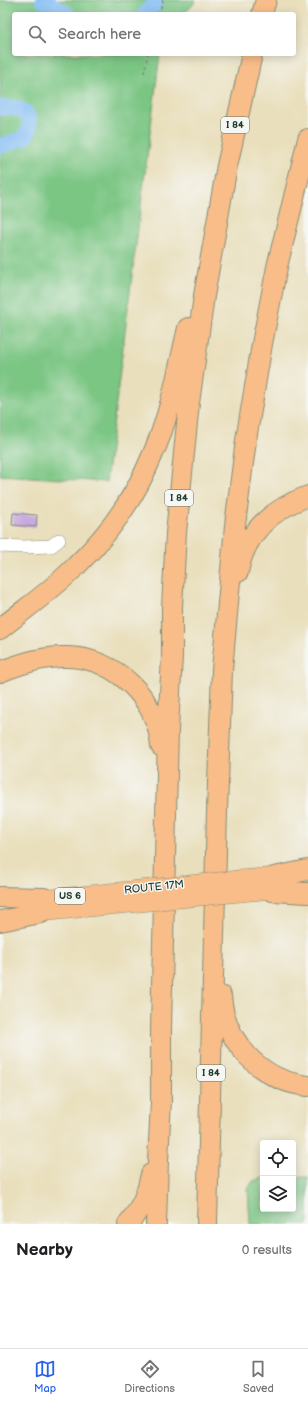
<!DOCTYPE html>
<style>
body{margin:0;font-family:"Balsamiq Sans",sans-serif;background:#f2f2f2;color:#202124}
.controls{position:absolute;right:12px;bottom:12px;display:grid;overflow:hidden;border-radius:4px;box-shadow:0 2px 10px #0003}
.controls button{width:36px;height:36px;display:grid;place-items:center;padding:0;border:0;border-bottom:1px solid #e0e0e0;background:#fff;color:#202124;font:20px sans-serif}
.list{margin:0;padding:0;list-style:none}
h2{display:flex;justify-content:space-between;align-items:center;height:52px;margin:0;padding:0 16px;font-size:17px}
h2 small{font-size:13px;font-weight:400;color:#757577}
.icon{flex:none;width:22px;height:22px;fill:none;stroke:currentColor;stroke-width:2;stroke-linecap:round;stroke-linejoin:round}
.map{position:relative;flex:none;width:308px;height:1224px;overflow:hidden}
.search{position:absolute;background:#fff;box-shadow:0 2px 10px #0003;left:12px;right:12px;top:12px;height:44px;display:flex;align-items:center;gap:10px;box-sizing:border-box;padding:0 14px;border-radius:4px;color:#757577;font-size:15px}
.sheet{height:124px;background:#fff}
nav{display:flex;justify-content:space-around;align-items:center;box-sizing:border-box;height:56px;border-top:1px solid #e0e0e0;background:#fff;font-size:11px;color:#757577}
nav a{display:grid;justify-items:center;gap:2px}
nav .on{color:#2563eb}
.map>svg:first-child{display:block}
.green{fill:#7cc684;stroke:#4e825c}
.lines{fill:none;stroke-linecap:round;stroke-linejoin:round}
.river{stroke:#83bdf5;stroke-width:16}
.building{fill:#c4a5dc}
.minor-casing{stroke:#848e78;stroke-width:14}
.major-casing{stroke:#848e78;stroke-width:18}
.highway-casing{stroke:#848e78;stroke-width:22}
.path{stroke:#848e78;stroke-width:1.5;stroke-dasharray:3 3;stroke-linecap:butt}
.minor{stroke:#fff;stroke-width:13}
.major{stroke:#f8bd89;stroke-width:17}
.highway{stroke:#f8bd89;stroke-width:20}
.major-bridge-casing{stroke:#848e78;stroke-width:18;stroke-linecap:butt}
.major-bridge{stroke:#f8bd89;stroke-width:17}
.labels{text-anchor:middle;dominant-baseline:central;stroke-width:3;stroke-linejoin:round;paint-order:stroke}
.shield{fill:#f6f6f2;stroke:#60746d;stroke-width:1}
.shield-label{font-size:10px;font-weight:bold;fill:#1f3d34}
.street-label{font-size:11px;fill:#1f3d34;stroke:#f6f6f2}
</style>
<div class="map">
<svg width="308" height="1224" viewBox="0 0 308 1224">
<rect width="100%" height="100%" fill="#f6f6f2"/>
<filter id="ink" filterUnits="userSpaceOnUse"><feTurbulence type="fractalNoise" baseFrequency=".025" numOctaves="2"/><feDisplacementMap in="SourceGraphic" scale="8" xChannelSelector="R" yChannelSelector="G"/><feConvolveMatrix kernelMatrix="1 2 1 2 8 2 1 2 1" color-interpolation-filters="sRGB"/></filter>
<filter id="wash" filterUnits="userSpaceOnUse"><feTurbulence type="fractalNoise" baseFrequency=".012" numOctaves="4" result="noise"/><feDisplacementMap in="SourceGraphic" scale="16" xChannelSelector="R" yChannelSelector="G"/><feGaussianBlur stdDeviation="0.9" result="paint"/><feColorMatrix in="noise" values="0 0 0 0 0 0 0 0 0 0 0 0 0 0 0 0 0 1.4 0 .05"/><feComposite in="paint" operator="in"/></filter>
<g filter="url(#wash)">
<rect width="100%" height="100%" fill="#e9dfbc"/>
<path class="green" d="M0,0h195l-2,5 -10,9h-169v40h146l-54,428 -106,-7z
M293,1177h15v47h-58l-2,-35 5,-8 10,-3v31h30z"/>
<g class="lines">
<path class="river" d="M43,0l24,14
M145,14l9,-9 1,-5
M0,108c10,-2 17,-1 25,4 6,8 6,18 -1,26l-24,8"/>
</g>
<g id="blocks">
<path class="building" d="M13,513l24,2 -1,12 -24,-2z"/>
</g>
</g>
<g filter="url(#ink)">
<use href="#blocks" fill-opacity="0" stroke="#848e78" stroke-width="1"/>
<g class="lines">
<g class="minor-casing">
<path id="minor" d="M0,546l24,1 27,-1 8,-6"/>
</g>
<g class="major-casing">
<path id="major" d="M239,879l49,-4
M240,893l46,-4
M30,900l109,-11
M28,914l112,-11"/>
</g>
<g class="highway-casing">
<path id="highway" d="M262,14l4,-14
M238,572c7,-39 34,-63 70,-76
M0,629c26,-21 54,-40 77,-64 32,-31 58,-68 75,-109 18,-40 26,-86 36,-128
M0,672c22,-9 44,-16 68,-15 48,1 89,42 93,89
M274,877l34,-7
M272,891l36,2
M0,897l44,1
M0,921l41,-8
M221,996c4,47 40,85 87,90
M128,1224c12,-14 20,-32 23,-50
M156,1224l2,-63 3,-60v-72l7,-299 4,-74v-49l4,-74 13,-130 15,-107 23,-130 25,-112
M207,1224l10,-413 5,-141 13,-145 11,-85 16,-96 15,-77 31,-128"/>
</g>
<path class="path" d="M159,14l4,-14
M144,73l4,-19"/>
<use href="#minor" class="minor"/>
<use href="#major" class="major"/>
<use href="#highway" class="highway"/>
<g class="major-bridge-casing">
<path id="major-bridge" d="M139,889l100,-10
M140,903l100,-10"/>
</g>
<use href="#major-bridge" class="major-bridge"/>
</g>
</g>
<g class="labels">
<g class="shield">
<rect x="221" y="117" width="28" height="16" rx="3"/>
<rect x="165" y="490" width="28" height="16" rx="3"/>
<rect x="55" y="888" width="30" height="16" rx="3"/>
<rect x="197" y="1065" width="28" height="16" rx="3"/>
</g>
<g class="shield-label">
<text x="235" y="125">I 84</text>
<text x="179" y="498">I 84</text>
<text x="70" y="896">US 6</text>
<text x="211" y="1073">I 84</text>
</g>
<g class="street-label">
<text transform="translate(154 887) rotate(-6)">ROUTE 17M</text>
</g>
</g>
</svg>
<div class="controls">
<button><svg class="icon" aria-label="locate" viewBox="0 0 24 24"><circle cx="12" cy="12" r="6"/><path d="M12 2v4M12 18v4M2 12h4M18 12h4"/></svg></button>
<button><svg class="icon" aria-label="layers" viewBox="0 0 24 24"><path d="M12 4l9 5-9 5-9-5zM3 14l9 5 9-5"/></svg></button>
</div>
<div class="search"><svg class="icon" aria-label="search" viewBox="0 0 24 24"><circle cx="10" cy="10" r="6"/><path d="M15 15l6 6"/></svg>Search here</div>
</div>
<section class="sheet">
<h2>Nearby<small>0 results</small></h2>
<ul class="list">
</ul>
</section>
<nav>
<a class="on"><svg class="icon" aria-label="map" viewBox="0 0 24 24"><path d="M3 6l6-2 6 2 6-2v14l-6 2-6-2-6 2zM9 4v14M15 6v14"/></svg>Map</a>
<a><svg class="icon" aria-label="directions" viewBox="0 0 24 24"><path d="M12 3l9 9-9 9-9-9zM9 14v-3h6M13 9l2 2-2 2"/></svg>Directions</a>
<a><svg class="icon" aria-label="saved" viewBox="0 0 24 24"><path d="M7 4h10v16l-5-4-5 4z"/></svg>Saved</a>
</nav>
